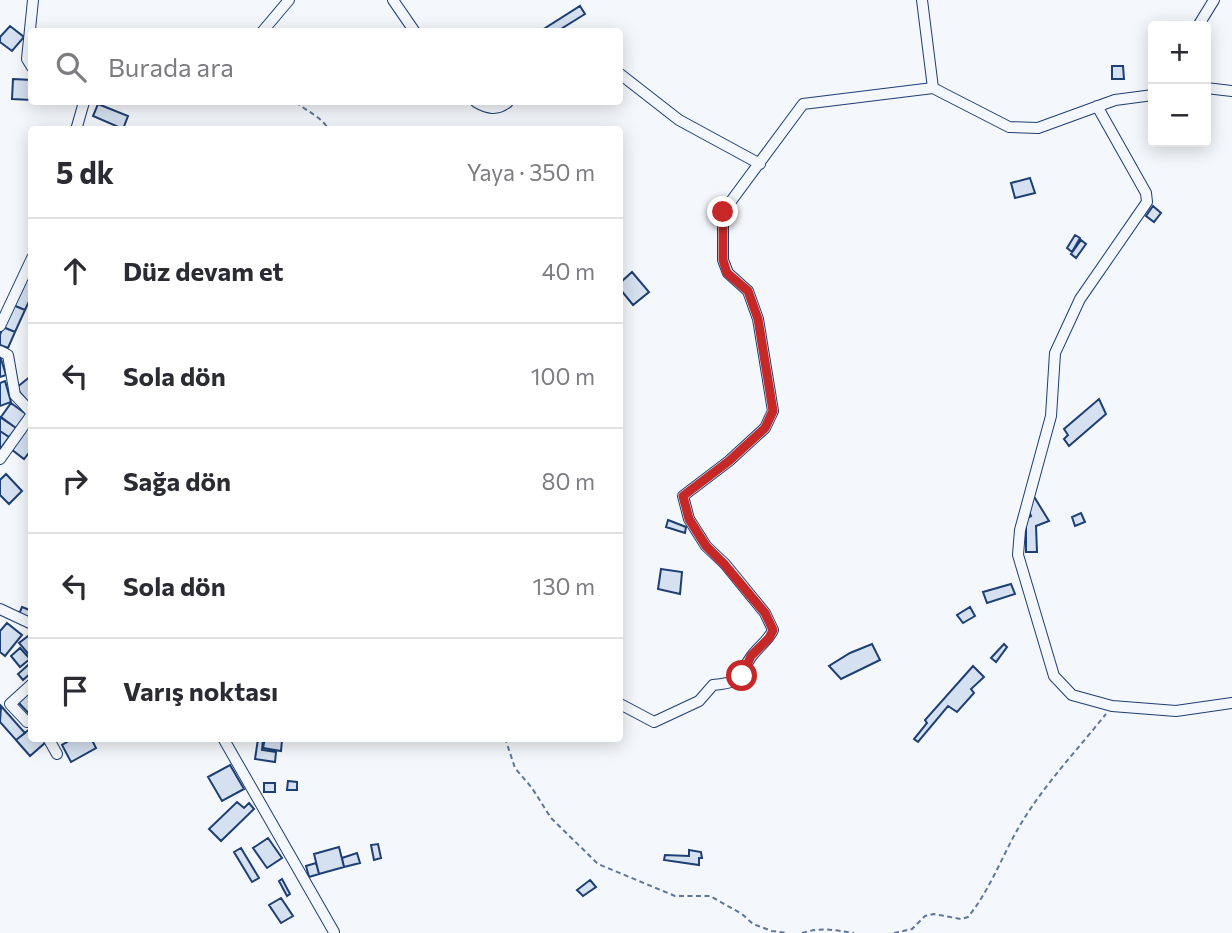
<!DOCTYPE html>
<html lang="tr">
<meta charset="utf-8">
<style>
body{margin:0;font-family:Commissioner,sans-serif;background:#f7f7f7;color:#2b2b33}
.controls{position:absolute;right:21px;top:21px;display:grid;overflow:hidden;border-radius:7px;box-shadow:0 4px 18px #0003}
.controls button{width:63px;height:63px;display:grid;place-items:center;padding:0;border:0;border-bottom:2px solid #e1e1e2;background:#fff;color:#2b2b33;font:35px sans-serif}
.stop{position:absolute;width:21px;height:21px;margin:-16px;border:5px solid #c62828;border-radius:50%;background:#fff}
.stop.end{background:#c62828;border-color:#fff;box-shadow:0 2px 7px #0008}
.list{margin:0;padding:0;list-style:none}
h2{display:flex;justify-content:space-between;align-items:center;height:91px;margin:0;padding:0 28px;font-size:30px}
h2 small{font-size:23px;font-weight:400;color:#7c7c81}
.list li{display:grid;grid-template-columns:46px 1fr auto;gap:21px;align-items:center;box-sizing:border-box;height:105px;padding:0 28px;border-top:2px solid #e1e1e2}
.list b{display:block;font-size:26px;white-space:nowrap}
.list em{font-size:23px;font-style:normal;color:#7c7c81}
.icon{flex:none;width:38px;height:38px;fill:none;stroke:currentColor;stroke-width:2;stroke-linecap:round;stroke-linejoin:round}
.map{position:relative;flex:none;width:1232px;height:933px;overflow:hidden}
.search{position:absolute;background:#fff;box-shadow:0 4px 18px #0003;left:28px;top:28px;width:595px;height:77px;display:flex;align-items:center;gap:18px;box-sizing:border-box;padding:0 24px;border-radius:7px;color:#7c7c81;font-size:26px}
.panel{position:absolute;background:#fff;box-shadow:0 4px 18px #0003;left:28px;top:126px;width:595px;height:616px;border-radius:7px}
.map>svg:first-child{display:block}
.building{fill:#d5e0f0;stroke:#1d3f73;stroke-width:2}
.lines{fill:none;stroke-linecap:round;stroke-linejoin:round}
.minor-casing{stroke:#1d3f73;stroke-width:12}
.path{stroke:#5e769c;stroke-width:2;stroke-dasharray:5 3.5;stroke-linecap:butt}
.minor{stroke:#f4f7fb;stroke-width:10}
.route{stroke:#c62828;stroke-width:9}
</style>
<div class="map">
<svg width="1232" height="933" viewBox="0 0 1232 933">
<rect width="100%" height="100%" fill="#f4f7fb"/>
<path class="building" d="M580,6l5,8 -29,18h-17z
M10,26l14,11 -12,14 -12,-9v-5z
M1112,66h11l1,13h-12z
M13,79l19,1v20l-20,-1z
M98,104l30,12 -5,13 -30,-13z
M1030,178l5,15 -20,5 -4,-15z
M1153,206l8,7 -7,9 -8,-6z
M1075,235l5,3 -8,14 -5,-4z
M1081,240l5,4 -10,14 -5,-4z
M632,272l17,20 -16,13 -13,-16v-6z
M26,276l6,2v17l-7,15 -12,-5z
M13,305l12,5 -10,22 -12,-5z
M3,327l12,5 -7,16 -8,-3v-10z
M0,356l6,19 -6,2z
M32,375v28l-2,1 -14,-16z
M5,381l6,21 -11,4v-23z
M1099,399l7,15 -37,32 -5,-7 4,-4 -4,-6z
M11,403l15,11 -10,14 -15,-11z
M0,417l16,11 -7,9 -9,-6z
M32,422v27l-8,10 -13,-10z
M0,431l9,6 -8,11 -1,-1z
M6,474l16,17 -13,13 -9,-9v-15z
M1033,495l16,26 -13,5 1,26h-11v-33l5,-3 -3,-7z
M1081,513l4,9 -10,4 -3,-9z
M668,520l18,7 -1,6 -19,-6z
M661,569l21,3 -2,22 -22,-5z
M1011,584l4,10 -28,9 -4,-11z
M22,607l10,4v9l-13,-6z
M970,607l5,9 -12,7 -6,-8z
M7,623l15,12 -17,21 -5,-4v-21z
M32,633v24h-1l-12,-14z
M872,644l8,16 -39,19 -12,-13 21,-13z
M1004,644l3,3 -11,15 -5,-4z
M20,648l10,11 -10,8 -9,-11z
M28,665l4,7 -9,8 -5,-6z
M973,666l11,11 -13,12 3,4 -17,19 -9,-6 -30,36 -4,-3 13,-16 -2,-3z
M31,690l1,1v26l-14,-15z
M1,706l24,27 -9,7 -16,-18z
M32,727v11h11l3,4 -16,14 -14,-16z
M74,738h17l5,10 -25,14 -9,-17z
M265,738l17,2 -1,11 -18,-3z
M258,739l5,1 -1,10 14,2 -1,10 -20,-3z
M230,765l14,24 -22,12 -14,-24z
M288,781l9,1v8h-10z
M264,783h11v9h-11z
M237,802l7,6 5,-5 5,6 -33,32 -12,-12z
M268,838l14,20 -15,10 -14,-20z
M378,844l3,14 -7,2 -3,-15z
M339,847l5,20 -25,7 -5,-20z
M241,848l18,30 -7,4 -18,-30z
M689,850l12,2 1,6h-3v7l-35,-5 1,-5 24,1z
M357,853l3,10 -16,4 -2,-9z
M316,863l3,11 -10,3 -3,-11z
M282,879l8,15 -3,2 -8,-15z
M590,880l6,7 -13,9 -6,-6z
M281,898l12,18 -12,7 -12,-18z"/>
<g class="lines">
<g class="minor-casing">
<path id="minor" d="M393,0l22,32
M922,0l11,88
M1198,26l16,-26
M262,32l27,-32
M32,67l-5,-8 6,-59
M620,74l59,46 81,44
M1206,88l26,3
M476,102c12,7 21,9 32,0
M1097,106l49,87 1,9 -67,97 -25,54 -4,63 -31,114 -2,25 36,121 18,19 40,11 64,5 56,-8
M76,130l8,-28
M0,326l32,-68
M0,351l8,4 7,40 17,18
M0,459l32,-45
M0,609l32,15
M32,684l-22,20 17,18h5
M620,704l34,18 45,-21 14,-16c31,-3 23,-6 38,-28 7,-10 17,-16 22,-27l-8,-17 -40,-49 -19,-18 -17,-27 -6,-23 46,-35 36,-33 8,-17 -15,-92 -10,-28 -20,-18 -5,-13v-48l80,-108 130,-16 76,39 29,1 77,-28 38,-5
M48,738l9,16
M223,738l111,194"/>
</g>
<path class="path" d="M296,102c11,10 25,14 33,28
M505,738l10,30 17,20 19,30 47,46 77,32h35l32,18 11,10 19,7 15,2
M802,933c19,-6 32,-3 52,0
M894,933l18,-4 13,-13 9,-2 27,5 7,-2c22,-27 34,-61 51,-90 24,-41 58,-77 87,-113"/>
<use href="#minor" class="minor"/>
</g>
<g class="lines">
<path class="route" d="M723,212v48l4,13 21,18 10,28 15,92 -8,17 -36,33 -46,35 6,23 17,27 18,18 41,49 8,17 -4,8 -18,18 -9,20"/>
</g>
</svg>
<div class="controls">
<button>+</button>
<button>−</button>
</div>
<div class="stop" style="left:742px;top:676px"></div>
<div class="stop end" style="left:723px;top:212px"></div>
<div class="search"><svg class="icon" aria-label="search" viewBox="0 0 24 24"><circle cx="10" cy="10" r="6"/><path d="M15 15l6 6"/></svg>Burada ara</div>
<section class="panel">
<h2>5 dk<small>Yaya · 350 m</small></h2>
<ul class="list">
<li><svg class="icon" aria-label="ahead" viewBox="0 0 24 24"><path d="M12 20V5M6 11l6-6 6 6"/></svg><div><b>Düz devam et</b></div><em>40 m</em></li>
<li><svg class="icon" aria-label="left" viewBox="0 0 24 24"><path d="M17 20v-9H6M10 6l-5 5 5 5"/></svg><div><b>Sola dön</b></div><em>100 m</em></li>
<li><svg class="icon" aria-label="right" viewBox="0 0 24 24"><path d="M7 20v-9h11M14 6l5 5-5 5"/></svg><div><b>Sağa dön</b></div><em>80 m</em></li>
<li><svg class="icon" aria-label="left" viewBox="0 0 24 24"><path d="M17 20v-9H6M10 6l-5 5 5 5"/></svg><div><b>Sola dön</b></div><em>130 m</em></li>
<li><svg class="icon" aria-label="arrive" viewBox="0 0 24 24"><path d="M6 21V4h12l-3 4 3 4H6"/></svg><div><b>Varış noktası</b></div></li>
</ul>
</section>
</div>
